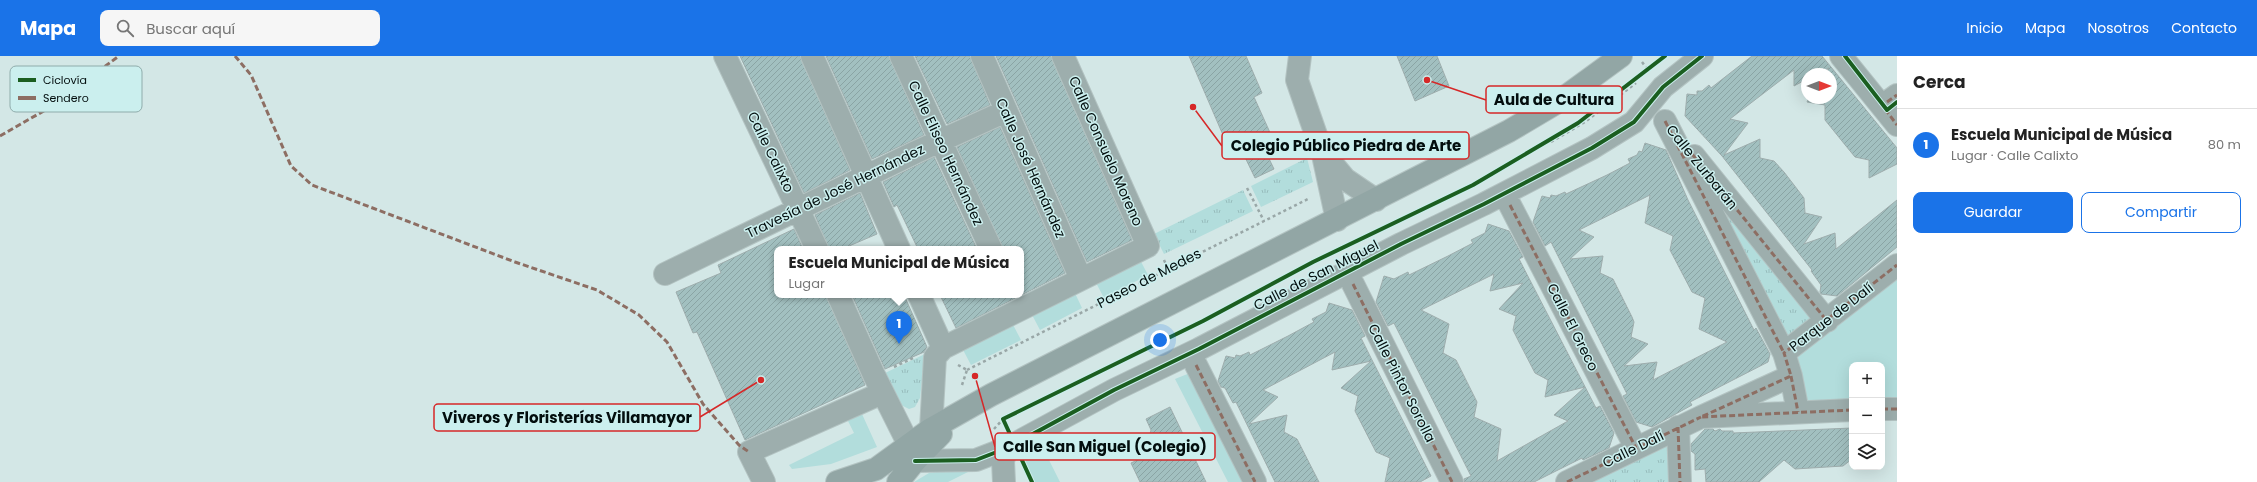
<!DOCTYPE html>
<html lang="es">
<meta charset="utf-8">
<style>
body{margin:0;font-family:Poppins,sans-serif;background:#f6f6f6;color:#222}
.controls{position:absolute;right:12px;bottom:12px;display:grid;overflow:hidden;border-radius:8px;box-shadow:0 4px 16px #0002}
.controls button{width:36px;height:36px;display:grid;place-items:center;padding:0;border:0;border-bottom:1px solid #e0e0e0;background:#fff;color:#222;font:20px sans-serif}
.compass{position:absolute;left:1801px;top:12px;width:36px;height:36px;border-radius:50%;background:#fff;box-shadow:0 4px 16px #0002;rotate:90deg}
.you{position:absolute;left:1160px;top:284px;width:14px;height:14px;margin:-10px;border:3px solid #fff;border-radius:50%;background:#1a73e8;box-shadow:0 0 0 6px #1a73e833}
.badge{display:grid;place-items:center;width:26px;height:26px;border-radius:50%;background:#1a73e8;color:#fff;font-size:13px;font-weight:700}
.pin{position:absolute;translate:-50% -33px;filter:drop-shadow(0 1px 2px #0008)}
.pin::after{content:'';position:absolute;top:21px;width:14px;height:12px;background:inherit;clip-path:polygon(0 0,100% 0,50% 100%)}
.popup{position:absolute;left:774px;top:190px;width:250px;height:52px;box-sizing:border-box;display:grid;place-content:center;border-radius:8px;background:#fff;filter:drop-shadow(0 1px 3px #0005);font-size:13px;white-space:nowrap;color:#767676}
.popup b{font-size:15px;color:#222}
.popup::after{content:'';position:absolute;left:50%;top:100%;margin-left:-8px;border:8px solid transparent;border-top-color:#fff}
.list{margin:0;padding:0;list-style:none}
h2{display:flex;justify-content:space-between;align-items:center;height:52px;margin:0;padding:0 16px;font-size:17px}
h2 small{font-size:13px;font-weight:400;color:#767676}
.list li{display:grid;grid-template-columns:26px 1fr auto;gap:12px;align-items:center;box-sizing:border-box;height:72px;padding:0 16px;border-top:1px solid #e0e0e0}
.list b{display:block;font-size:15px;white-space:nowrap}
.list p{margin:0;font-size:13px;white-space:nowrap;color:#767676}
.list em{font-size:13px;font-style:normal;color:#767676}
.actions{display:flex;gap:8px;padding:12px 16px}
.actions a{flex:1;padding:9px 0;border:1px solid #1a73e8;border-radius:8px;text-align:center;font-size:14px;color:#1a73e8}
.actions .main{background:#1a73e8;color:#fff}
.icon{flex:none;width:22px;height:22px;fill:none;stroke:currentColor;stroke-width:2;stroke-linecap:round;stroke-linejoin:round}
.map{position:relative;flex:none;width:1897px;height:426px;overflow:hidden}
header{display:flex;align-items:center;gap:24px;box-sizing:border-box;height:56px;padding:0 20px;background:#1a73e8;color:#fff}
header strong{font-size:19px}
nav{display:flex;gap:22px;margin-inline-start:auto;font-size:14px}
.search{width:280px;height:36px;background:#f6f6f6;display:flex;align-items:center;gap:10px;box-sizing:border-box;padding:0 14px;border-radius:8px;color:#767676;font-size:15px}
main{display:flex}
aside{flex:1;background:#fff}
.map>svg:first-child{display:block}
.green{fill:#b2dddc}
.park{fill:url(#park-tufts)}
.building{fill:url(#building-hatch);stroke:#9eadad;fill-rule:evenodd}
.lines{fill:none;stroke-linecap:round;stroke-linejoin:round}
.minor-casing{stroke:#b3c3c2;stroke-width:24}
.major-casing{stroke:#b3c3c2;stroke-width:24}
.path{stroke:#99a7a7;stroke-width:2.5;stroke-dasharray:3 3;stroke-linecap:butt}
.minor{stroke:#9daead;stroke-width:22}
.major{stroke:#92a6a5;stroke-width:22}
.quiet{stroke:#8d6e63;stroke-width:3;stroke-dasharray:6 3;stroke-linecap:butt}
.cycleway-casing{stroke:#cbefee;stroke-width:6}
.cycleway{stroke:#1b5e20;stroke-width:4}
.labels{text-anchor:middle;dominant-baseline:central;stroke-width:3;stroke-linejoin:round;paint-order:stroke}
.street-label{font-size:14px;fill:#030e0e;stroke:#cbefee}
.key{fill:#cbefee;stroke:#8facab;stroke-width:1}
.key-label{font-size:11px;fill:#030e0e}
.leader{fill:none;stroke:#d62828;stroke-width:1.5}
.callout-dot{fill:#d62828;stroke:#cbefee;stroke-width:1.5}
.callout{fill:#cbefee;stroke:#d62828;stroke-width:1.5}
.callout-label{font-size:15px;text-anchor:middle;font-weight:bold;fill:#030e0e}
</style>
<header>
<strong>Mapa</strong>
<div class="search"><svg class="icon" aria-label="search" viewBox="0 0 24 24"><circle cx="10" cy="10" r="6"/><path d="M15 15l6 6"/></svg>Buscar aquí</div>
<nav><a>Inicio</a><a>Mapa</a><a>Nosotros</a><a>Contacto</a></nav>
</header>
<main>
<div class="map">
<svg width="1897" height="426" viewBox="0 0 1897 426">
<defs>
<pattern id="park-tufts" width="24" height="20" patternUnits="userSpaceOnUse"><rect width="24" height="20" fill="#b2dddc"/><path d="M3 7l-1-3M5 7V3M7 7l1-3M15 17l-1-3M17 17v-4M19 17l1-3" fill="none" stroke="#97bcbc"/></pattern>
<pattern id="building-hatch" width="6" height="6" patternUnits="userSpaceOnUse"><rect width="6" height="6" fill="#a2c0c0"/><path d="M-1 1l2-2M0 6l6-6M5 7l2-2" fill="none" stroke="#8aa4a4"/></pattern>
</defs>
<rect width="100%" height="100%" fill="#d3e7e6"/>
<path class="green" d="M1138,200l10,19 -44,23 -10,-19z
M1897,216v129h-15v-36h-30v38l-50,3 -10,-51z
M1073,233l9,19 -42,22 -10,-19z
M1011,265l10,19 -50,25 -10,-19z
M1190,317l56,109h-18l-53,-103z
M862,358l15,33 -46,17 -39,5 -3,-4 65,-32 -8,-16z
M1043,392l17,34h-25l-10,-20 7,-9z
M941,415l27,1 -20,10h-34l15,-9z"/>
<path class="park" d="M1307,102l6,24 -52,25 -10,-21z
M1693,109l123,153 -33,26z
M1243,134l10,21 -89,43 -10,-20z
M925,298l-5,44 -5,9 -6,2 -8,-4 -16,-32z
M1672,379l2,47h-97z"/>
<path class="building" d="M740,0h60l50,114 -46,23z
M826,0h63l35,79 -52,24z
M915,0h55l20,49 -43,19z
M996,0h55l81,184 -45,22z
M1189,0h57l16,37 -8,4 18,40 -11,5 13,27 -19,9 -13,-27 -10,5z
M1397,0h40l12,30 -34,15z
M1752,0h70l75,92v16l-28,14v-18l-14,-3 -9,-11 -21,-26v-15l-18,-3 2,-4h22v-24h-6l4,-6 -12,6h-10v5l-13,7v-16l-64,49 18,4 -24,32 36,-16v19l14,3 10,11 20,26 1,15 17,4 -18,27 31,-11 1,16 61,-49v47l-60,49 -16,-2 -1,-2 1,-7 -10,-14 1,-1 -90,-114 -37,-40 2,-22 10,1v-4h5l7,-6 2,3z
M1000,71l65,146 -109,55 -16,-33h81v-46h-18l-46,-102z
M1645,87l21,7 22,50 66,130 2,-2 14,26 -2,8 -78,40 2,3 -40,22 -16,-5 -13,-26 4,-2 -76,-152 -6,4 -12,-24 9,-26 8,2 1,-3 5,1 9,-4 1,2 41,-19 23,-12 -2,-4 9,-4 2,-4 3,1zM1650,139l-5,28 28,13 -3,14 22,42 13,6 -6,31 28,13 -74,38 4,-18 -33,4 24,-22 -17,-7 3,-15 -2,-5 -19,-38 -13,-6 3,-17 -33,3 24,-22 -15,-7z
M934,101l43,92h-59l-21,-44 -3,2 -11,-25z
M860,137l17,41 -35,15h-13l-14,-34z
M1488,168l21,7 14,26 -4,2 77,149 4,-2 14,27 -5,15 -26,12 -1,-2 -48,24h-70v-3l7,-3 -77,-153 -6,3 -12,-24 8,-26 10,3 14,-7 1,3 39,-19 25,-13 -2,-3 14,-7zM1494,218l-4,17 33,-8 -24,26 17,7 -3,14 6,12 16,31 13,7 -3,17 40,-10 -31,28 14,6 -71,40 4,-32 -27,-12 3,-15 -21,-42 -13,-7 6,-29 -28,-14z
M794,173l9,20h-26v46h49l39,90 -120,55 -48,-108 -4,1 -17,-41 45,-19 -3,-8z
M852,239h52l23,52 -3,5 -39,17z
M1329,247l23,7 13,26 -4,2 11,22 59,116 -11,6h-35l5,-24 -14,-6 -21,-41 3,-15 -17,-8 30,-27 -39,9 3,-18 -72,38 15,7 -29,27 38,-9 -3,17 13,7 22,43h-44l-39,-80 -3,1 -8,-15 -4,-1 -3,-6 8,-25 9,2 1,-3 4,1 9,-4 1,3 38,-19 26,-14 -2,-3 14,-7z
M1170,351l36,75h-66l-9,-19 13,-6 7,-27 -5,-11z
M1852,372v31l-9,7 -48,3 -11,-9 -25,22h-53l-1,-13 -10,1v-16l-4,-3v-7l14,-15h8l2,2 5,-2 2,2h11v2z"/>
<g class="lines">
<g class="minor-casing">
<path id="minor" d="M725,0l92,193
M812,0l87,193
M901,0l90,193
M982,0l99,223
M1300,0l-3,24 26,75 14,65
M1841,0l56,69
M1882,50l15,-11
M1665,65l119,232
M1325,99l20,24 31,21
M1694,100l133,165
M1510,149l126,243
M665,218l251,-122 90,-41
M1353,228l99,198
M838,239l36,80 35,70
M919,239l24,53
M1196,309l59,117
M1791,320l7,36
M1882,353h15
M1852,354l-151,7 90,-41 -7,-23 113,-88
M1678,371l2,55
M931,373l4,-72 8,-9 205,-102 -85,-190
M915,405l61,-1 31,-12 107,-58 85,-41 202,-105 83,-40 108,-56 42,-26 29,-35 39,-31
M764,426l-15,-30 133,-59
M1004,426l-1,-21 4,-13
M1567,426l134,-65"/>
</g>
<g class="major-casing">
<path id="major" d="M837,426l39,-13 55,-40 60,-34 518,-264 49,-29 63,-46
M898,426l17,-21 26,-27"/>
</g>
<path class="path" d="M1642,6l7,9
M1551,86l34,-20 51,-39
M1247,132l17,33
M1164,204l4,9
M958,309l9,5
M894,311l19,-9
M967,314l343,-172
M962,329l5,-15
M994,373l9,-10"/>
<use href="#minor" class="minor"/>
<use href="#major" class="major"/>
<path class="quiet" d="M235,0l16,19 40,91 21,19 203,77 82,28 42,25 28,27 36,62 36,41 10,7
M1887,46l10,-7
M1885,53l12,16
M1665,65l119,232
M1675,77l152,188
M0,80l47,-27 72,-53
M1510,149l126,243
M1353,228l99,198
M1196,309l59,117
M1791,320l7,36
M1882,353h15
M1852,354l-151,7 90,-41 -7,-23 113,-88
M1678,371l2,55
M1567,426l134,-65"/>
<g class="cycleway-casing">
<path id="cycleway" d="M1845,0l42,54 10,-8
M915,405l61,-1 31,-12 107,-58 85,-41 202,-105 83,-40 108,-56 42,-26 29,-35 39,-31
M1032,426l-29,-63 200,-98 110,-59 160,-77 105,-62 87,-67"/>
</g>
<use href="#cycleway" class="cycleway"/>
</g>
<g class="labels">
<g class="street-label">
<text transform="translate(1106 95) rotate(66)">Calle Consuelo Moreno</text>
<text transform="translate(771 96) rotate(64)">Calle Calixto</text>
<text transform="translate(946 97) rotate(65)">Calle Eliseo Hernández</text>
<text transform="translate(1702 111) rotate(51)">Calle Zurbarán</text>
<text transform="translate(1031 112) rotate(66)">Calle José Hernández</text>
<text transform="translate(835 135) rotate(-26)">Travesía de José Hernández</text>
<text transform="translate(1316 219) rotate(-27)">Calle de San Miguel</text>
<text transform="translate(1149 222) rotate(-27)">Paseo de Medes</text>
<text transform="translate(1831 261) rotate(-38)">Parque de Dalí</text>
<text transform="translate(1573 271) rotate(63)">Calle El Greco</text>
<text transform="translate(1402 327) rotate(63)">Calle Pintor Sorolla</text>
<text transform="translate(1633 393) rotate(-26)">Calle Dalí</text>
</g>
</g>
<rect x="10" y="10" width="132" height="46" rx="6" class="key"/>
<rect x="18" y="22" width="18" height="4" fill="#1b5e20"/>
<rect x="18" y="40" width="18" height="4" fill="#8d6e63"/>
<g class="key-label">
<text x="43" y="28">Ciclovía</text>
<text x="43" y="46">Sendero</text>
</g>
<path class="leader" d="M1427 24L1486 44M1193 51L1222 90M761 324L700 361M975 320L995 391"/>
<g class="callout-dot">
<circle cx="1427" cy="24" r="4"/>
<circle cx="1193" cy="51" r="4"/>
<circle cx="761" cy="324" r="4"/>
<circle cx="975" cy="320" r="4"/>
</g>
<g class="callout">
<rect x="1486" y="30" width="136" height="27" rx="4"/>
<rect x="1222" y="76" width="247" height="27" rx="4"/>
<rect x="434" y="348" width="266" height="27" rx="4"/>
<rect x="995" y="377" width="220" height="27" rx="4"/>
</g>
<g class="callout-label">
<text x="1554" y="49">Aula de Cultura</text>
<text x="1346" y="95">Colegio Público Piedra de Arte</text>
<text x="567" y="367">Viveros y Floristerías Villamayor</text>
<text x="1105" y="396">Calle San Miguel (Colegio)</text>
</g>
</svg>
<div class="controls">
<button>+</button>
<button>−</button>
<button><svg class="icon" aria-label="layers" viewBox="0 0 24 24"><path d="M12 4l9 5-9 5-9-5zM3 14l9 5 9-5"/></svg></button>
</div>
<svg class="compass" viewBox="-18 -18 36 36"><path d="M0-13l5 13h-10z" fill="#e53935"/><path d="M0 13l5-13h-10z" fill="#767676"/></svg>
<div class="you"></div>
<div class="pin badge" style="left:899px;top:288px">1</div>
<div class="popup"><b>Escuela Municipal de Música</b>Lugar</div>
</div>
<aside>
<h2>Cerca<small></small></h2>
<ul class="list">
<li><span class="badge">1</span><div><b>Escuela Municipal de Música</b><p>Lugar · Calle Calixto</p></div><em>80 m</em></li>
</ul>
<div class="actions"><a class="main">Guardar</a><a>Compartir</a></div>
</aside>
</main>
